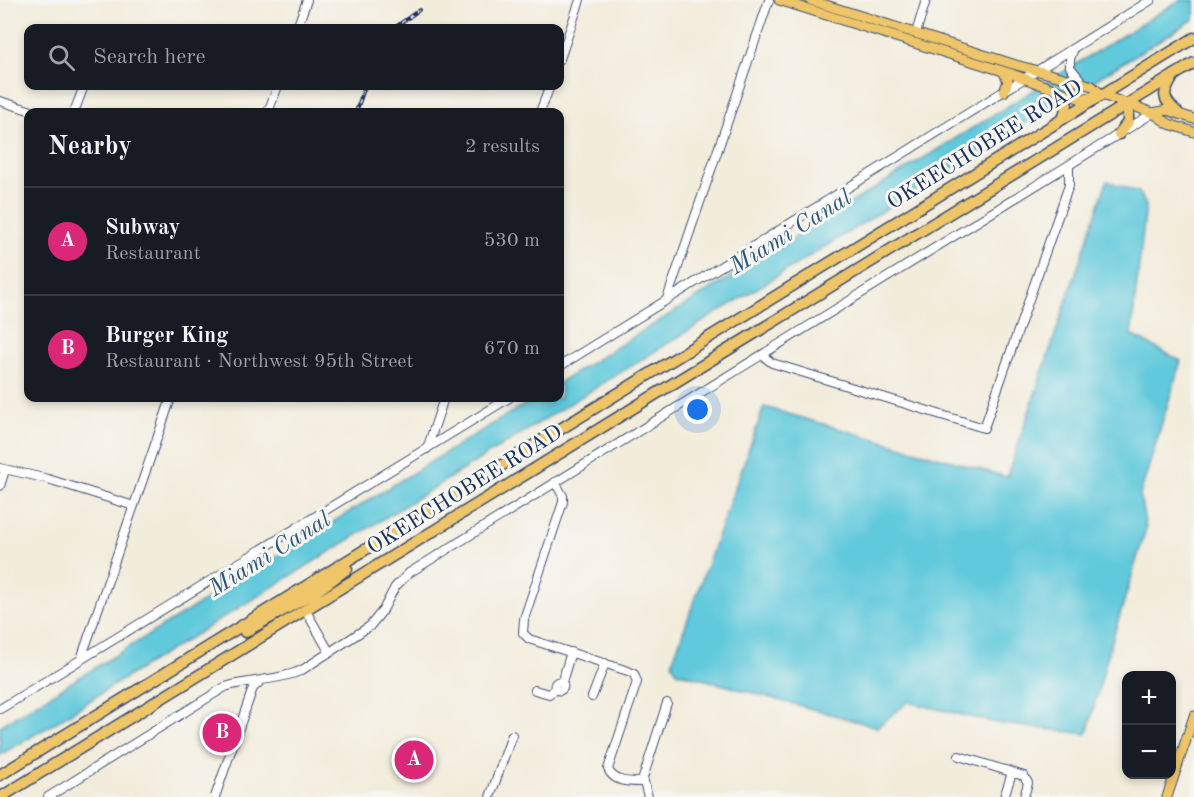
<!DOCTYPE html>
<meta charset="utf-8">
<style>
body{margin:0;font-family:"Old Standard TT",serif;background:#20242c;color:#f1f3f6}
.controls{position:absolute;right:18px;bottom:18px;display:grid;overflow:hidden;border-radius:12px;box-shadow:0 3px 9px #0003}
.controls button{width:54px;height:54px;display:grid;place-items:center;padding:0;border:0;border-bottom:2px solid #363941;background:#171b24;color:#f1f3f6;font:30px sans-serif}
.you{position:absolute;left:698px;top:410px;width:21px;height:21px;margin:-15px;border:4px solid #fff;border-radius:50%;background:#1a73e8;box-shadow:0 0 0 9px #1a73e833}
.badge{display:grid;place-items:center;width:39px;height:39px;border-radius:50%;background:#db2777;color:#fff;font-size:20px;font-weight:700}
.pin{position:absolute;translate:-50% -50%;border:3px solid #fff;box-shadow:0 2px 6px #0006}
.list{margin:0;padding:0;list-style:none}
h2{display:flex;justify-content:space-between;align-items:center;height:78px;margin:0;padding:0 24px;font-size:26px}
h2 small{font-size:20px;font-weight:400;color:#9ea1a6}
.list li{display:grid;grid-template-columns:39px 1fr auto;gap:18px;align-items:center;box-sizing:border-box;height:108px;padding:0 24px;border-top:2px solid #363941}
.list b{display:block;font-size:22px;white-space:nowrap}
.list p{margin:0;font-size:20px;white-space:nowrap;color:#9ea1a6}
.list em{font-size:20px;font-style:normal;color:#9ea1a6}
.icon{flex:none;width:33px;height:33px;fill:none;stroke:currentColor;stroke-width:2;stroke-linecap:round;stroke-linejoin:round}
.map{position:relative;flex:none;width:1194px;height:797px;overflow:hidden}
.search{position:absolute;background:#171b24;box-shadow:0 3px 9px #0003;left:24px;top:24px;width:540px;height:66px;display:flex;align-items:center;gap:15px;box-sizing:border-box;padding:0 21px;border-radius:12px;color:#9ea1a6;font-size:22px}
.panel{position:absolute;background:#171b24;box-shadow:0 3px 9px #0003;left:24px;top:108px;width:540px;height:294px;border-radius:12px}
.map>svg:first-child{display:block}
.water{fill:#60c9db;stroke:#3e7c9c;stroke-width:1.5}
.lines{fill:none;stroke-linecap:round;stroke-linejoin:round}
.minor-casing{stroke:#3b4b71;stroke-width:10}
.major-casing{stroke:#3b4b71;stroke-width:11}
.highway-casing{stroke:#3b4b71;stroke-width:13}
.minor{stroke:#fff;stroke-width:8}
.major{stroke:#eec569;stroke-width:9}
.highway{stroke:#eec569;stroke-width:10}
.rail-casing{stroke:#1b2f5e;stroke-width:4}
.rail{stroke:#f6f6f2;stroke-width:1.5;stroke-dasharray:4.5;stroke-linecap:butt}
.labels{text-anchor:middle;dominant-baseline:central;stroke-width:6;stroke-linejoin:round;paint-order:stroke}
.street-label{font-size:22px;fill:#1b2f5e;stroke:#f6f6f2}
.water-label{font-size:24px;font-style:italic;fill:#2c567d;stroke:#f6f6f2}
</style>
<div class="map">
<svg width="1194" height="797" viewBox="0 0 1194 797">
<rect width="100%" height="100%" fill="#f6f6f2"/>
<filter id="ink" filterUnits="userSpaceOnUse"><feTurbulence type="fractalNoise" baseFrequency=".0167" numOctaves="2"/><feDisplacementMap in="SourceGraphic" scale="12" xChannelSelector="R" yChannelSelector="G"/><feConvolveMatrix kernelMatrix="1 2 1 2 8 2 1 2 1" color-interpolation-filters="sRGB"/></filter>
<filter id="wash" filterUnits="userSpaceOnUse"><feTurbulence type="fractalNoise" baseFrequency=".008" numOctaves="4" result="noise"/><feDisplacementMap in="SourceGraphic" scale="24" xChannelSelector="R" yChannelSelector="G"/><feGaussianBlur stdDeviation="1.35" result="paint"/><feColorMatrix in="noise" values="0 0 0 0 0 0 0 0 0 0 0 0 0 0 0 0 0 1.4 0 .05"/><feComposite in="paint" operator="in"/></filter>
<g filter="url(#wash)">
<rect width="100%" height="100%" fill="#f2ecdb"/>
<path class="water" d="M1180,0h14v19l-1077,664 -59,38 -58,34v-29l535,-328h25v-16z
M1107,181l32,11 7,13 -15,130 50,26 -41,134 6,34 -38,125 -21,80 -86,-10 -93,-22 -31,25 -200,-55 -5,-9 92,-256 243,70z"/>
</g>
<g filter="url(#ink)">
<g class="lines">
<g class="minor-casing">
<path id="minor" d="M297,28l10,-28
M916,33l10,-33
M1074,48l-4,11v8l13,16
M560,59l20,-59
M0,101l35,11
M74,112l10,-26
M268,112l10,-26
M540,112l10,-26
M667,299l102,-299
M762,355l10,8 212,65 85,-243v-19
M560,366l591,-366
M427,449l17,-51
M0,468l48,11 86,27
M555,482l8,14v6l-39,117 -1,14 6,6 99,32 6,3 3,8 -29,87c6,14 22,13 35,13
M0,486l5,-16
M306,611l24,42
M81,659l90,-261
M554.5 686a4.5 4.5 0 1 1 9 0a4.5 4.5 0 1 1-9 0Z
M562,682l9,-30
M535,690l14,4 7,-5
M592,697l13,-34
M0,709l509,-311
M959,756l65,20 4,7 -4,14
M48,797l177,-110c25,-8 53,-6 77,-17l68,-44 13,-16 12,-23 14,-14 744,-460
M215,797l38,-109 9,-8
M490,797l22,-62
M648,797l-5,-19 24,-75
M1004,797l8,-24"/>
</g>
<g class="major-casing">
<path id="major" d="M779,0l230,73 72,26 18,-4
M810,0l206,65 67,18 9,3 10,9 51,18 16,11 25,8
M1003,71l5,10 -4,11
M1153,113l14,-3 27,9
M1167,797l27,-81"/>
</g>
<g class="highway-casing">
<path id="highway" d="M1174,75c-11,19 -14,22 4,38
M1058,92l9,13 -4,14
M1119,134l9,-12v-18
M245,632l69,-39 33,-24
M0,775l1194,-737
M1,797l1193,-734"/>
</g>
<use href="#minor" class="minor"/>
<use href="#major" class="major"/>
<use href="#highway" class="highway"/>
<g class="rail-casing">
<path id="rail" d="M394,28l25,-18
M356,112l9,-26"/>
</g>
<use href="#rail" class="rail"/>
</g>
</g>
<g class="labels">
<g class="street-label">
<text transform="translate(985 145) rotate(-32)">OKEECHOBEE ROAD</text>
<text transform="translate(465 490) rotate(-32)">OKEECHOBEE ROAD</text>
</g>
<g class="water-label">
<text transform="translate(791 233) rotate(-32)">Miami Canal</text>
<text transform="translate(270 555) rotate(-32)">Miami Canal</text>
</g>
</g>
</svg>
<div class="controls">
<button>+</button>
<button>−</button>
</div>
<div class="you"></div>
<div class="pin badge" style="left:414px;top:760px">A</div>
<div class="pin badge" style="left:222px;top:733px">B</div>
<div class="search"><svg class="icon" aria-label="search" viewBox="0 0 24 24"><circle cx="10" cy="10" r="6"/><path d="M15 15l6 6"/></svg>Search here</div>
<section class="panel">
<h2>Nearby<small>2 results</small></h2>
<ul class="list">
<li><span class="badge">A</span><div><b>Subway</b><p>Restaurant</p></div><em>530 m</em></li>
<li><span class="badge">B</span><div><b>Burger King</b><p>Restaurant · Northwest 95th Street</p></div><em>670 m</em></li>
</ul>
</section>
</div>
